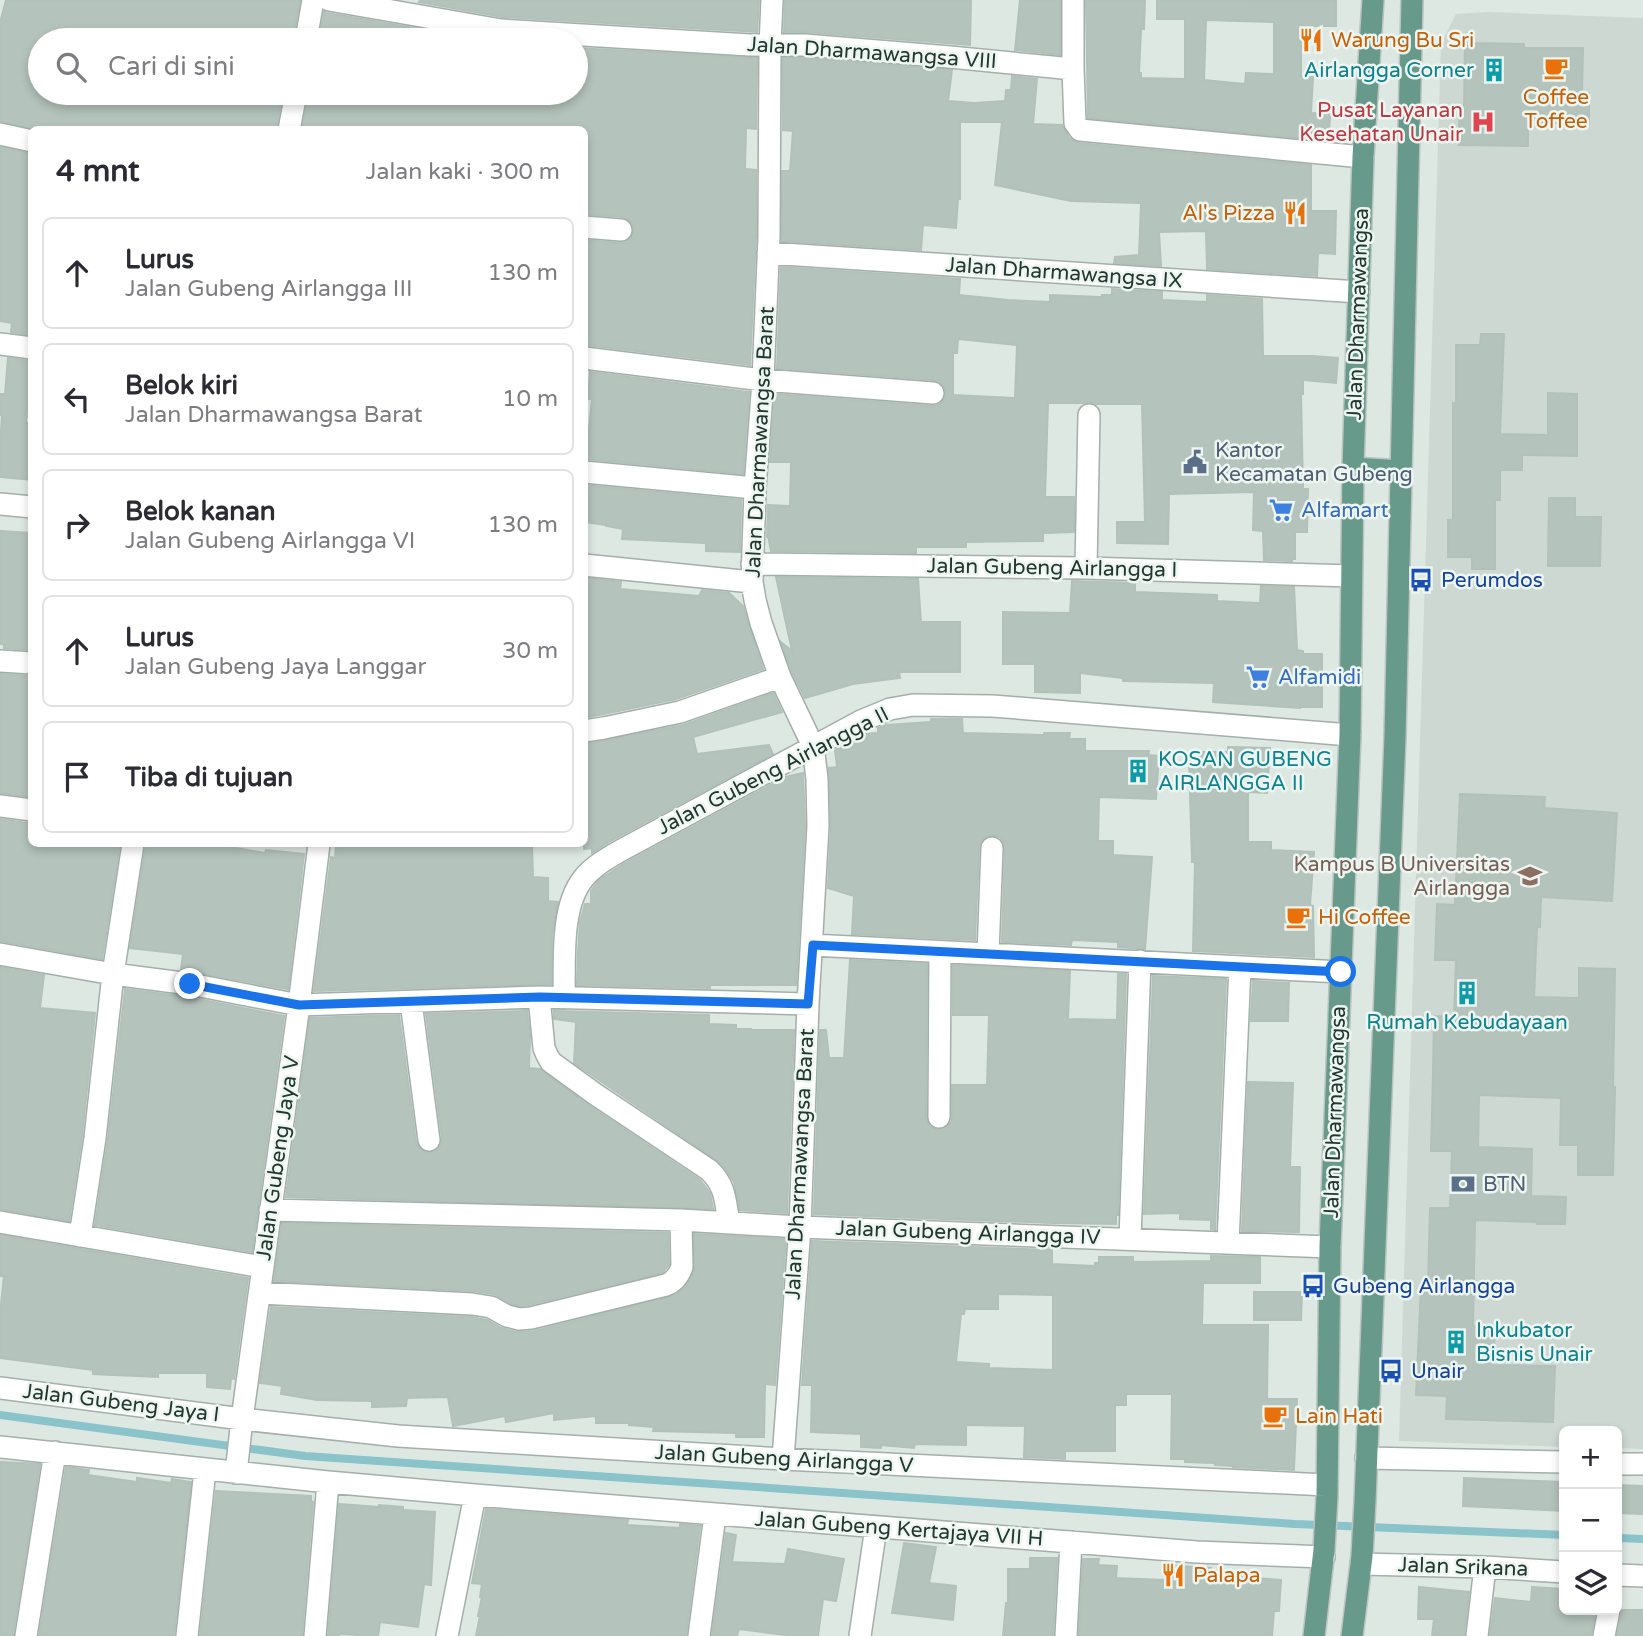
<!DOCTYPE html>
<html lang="id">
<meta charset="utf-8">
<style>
body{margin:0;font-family:"Varela Round",sans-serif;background:#f2f2f3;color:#2b2b33}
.controls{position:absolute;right:21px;bottom:21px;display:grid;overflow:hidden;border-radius:10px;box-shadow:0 4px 10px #0003}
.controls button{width:63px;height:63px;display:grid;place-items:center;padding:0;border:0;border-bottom:2px solid #e1e1e2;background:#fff;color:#2b2b33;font:35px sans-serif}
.stop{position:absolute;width:21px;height:21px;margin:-16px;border:5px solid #1a73e8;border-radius:50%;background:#fff}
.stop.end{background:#1a73e8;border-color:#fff;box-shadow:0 2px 7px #0008}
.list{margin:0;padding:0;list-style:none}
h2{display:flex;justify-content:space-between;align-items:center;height:91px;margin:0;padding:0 28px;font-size:30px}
h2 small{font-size:23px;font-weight:400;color:#7c7c81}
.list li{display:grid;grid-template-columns:46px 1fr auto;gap:21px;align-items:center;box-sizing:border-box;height:112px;margin:0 14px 14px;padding:0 14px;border:2px solid #e1e1e2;border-radius:10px}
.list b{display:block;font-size:26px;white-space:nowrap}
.list p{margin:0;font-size:23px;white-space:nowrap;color:#7c7c81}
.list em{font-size:23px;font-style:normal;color:#7c7c81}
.icon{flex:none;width:38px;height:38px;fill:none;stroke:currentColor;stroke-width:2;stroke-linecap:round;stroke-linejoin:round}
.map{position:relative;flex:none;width:1643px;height:1636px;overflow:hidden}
.search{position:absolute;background:#fff;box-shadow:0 4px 10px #0003;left:28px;top:28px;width:560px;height:77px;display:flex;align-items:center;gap:18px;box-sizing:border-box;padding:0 24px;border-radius:38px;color:#7c7c81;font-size:26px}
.panel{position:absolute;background:#fff;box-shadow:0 4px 10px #0003;left:28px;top:126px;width:560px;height:721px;border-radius:10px}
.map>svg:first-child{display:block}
.built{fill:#cdd8d2}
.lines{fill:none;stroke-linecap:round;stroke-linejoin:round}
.stream{stroke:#8ac3c9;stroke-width:8}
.building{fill:#b4c3bc;stroke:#b2c1ba;stroke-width:2;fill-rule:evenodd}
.street-casing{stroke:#a2afaa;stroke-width:24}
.primary-casing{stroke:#bcc3c1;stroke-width:24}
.street{stroke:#fff;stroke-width:21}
.primary{stroke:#679a8b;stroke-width:21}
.route{stroke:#1a73e8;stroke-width:9}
.labels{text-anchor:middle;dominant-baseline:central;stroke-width:5;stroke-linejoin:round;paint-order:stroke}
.food-label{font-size:21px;fill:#c56008;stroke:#eef6f2;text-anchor:start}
.street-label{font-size:21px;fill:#213730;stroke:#eef6f2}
.culture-label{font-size:21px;fill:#0d838f;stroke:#eef6f2;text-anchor:start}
.health-label{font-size:21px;fill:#be3a42;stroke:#eef6f2;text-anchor:end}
.service-label{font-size:21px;fill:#4e5e75;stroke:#eef6f2;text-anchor:start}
.shop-label{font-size:21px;fill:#366cbe;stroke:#eef6f2;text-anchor:start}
.transit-label{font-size:21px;fill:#164399;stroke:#eef6f2;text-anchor:start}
.education-label{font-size:21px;fill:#785e54;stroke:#eef6f2;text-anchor:end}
</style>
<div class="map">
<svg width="1643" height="1636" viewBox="0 0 1643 1636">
<rect width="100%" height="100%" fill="#dee8e3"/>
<path class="built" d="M1487,12l156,6v1431l-26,-1v-17h-53v16l-165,-6 42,-1397 15,-30z"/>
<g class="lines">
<path class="stream" d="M0,1415l305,41 990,68 269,11
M1617,1538l26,1"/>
</g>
<path class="building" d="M6,0h294l-7,40h-253v53h243l-7,37h-238l-38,-9v-98z
M420,0h339l-2,32 -254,-15 -84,-15z
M785,0h186l-1,45 -164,-13h-22z
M1020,0h40v55l-45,-5z
M1086,0h59l-1,29h-3l-2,44h2v5l44,1v-60h-28v-19l179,1v25h-35v50l12,1 -2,36 19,1 -1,27 -241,-23zM1206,20l68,2v52l-28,-1 -1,11 -41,-4z
M324,12l3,1 156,27h-164z
M1465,43l59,1v4h59l-1,45h7v30h-61v23l-69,-1v-37h5z
M576,48l181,10 -1,71 -10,-1 -1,41 11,1v66l-6,129 -163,-20v-2h-3v-103l36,3 6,-1 5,-4 3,-8 -2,-6 -3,-4 -6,-3 -39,-3v-84h-282l7,-37h267z
M783,58h21l148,12 -4,31 26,2 31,-2 1,-11h5l1,-14 25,3 -4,45 29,1 7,13 9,5 233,22v46h25l-1,43 -17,-1 -1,23 -110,-7 -1,-38 -47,1 2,34 -47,-3 1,-6 24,-2 2,-52 -70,-2 -76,-16 7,-63h-42v77h-2l-2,29 -33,-3 -2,25 -139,-9v-70h8l3,-40 -10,-1z
M0,147l32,7v181l-21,-3 1,-9 -12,-2z
M781,267l179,12 -1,16 49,5 42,2v-7l52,2v-2h10v-6l50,3v8l45,2v-7l55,4 1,57h50l25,2 -2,25 -33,-3v14h-2l2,95h5l-1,43h-12v27h-3v2l-28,-1 -1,-29 -10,-1 1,-38 -85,2 -1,50 -51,-1v-21h28l-3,-118h-47l-5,-2 -7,1h-35l-3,94h29v35l-31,1v8l-77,1v5h-50v6l-145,-2 -3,-15 -1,2 1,-33 22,1 1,-44h-21l5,-68 157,12 6,-1 5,-4 3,-8 -1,-5 -4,-5 -7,-3 -157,-12zM958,339l59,6 -2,53 -62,-3v-42h4z
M1481,334h23l-4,100 48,1v-42l29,1v62l-55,-1v15h-22v30h-5v69h-23v-12h-24v-37h5v-117h3v-58h24z
M8,358l23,3 -5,62h2v13h4v44l-32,-3v-32l2,-30h-2v-21h5z
M590,372l159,20 -6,82 -157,-15 6,-60h-4z
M584,485l157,15 -1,52 -34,-1v-8l-84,-4 1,-10 -17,-3v-1l-22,-3z
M1549,498h26v19h26l-1,49h-52z
M0,531l32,2v117l-28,-2v-4h-4z
M776,577l142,2 3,43h39v50h-61l1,6 -47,6 -48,14 -13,-26 -11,-30 11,9z
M586,578l35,4 -1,7 79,7 3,-6 27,3 14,13 20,63 -87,30 -87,18 -5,-43v-80z
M1072,581l63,2v9l82,3v6l43,2 1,-17 33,1 3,63 6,1v3h19v53h-22v1l-87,-6 1,-19 -91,-2v-3l-43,-5v20l-45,-1v-28h-32v-52l67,1z
M1,674l31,2 -3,57h3v64l-32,-4z
M773,693l9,19 -89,25 4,17 72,-9 4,9 -161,86 -20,13v-5l-8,1v-105l99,-19z
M931,719h31l1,14 81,2v-2h26l-1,6h16v12h64l-1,4 11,1 -3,43 -57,-2 -1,44h15v14l39,2 -7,92 -27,-2v-5l-46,-2 -1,5 -69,-3 3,-94 -1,-5 -4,-6 -7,-2 -8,2 -4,5 -2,6 -4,92 -123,-6 2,-38 -26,-8 3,-62 -2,-58 8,-1 -2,-17 29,-16 14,-1v-5l8,-3 45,-3z
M1228,747l42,1 -3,45 -19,-1v50h23v8l43,2 -4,53 3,1 1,51 -121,-6 2,-89h-3l-3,-104h10v-6h29z
M803,773l2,53 -9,159h-86v3l-133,-3 1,-32 2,-31 5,-18h6v-13l8,-11 26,-17 160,-86z
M1460,794l85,3 -1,11 73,5 -5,88 -71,-4 -1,30h-3l-3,70 45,1v-30l36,1 -2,118h2l-2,88h-35v-30h-18l1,-47 -82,-3 -1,52 54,2 -1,47 35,1 -1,27h-28v-2l-62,-2 -2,106 22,1 -2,38 62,1 -2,56 -107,-3 1,-23 -31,-1 5,-108h7l2,-79h20l2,-57h-21l2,-78 1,-57 20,1 2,-57h-21l2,-56 18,1z
M0,819l28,4v1l4,1v19h88l-18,115 -102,-18z
M146,844h68l51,9 1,-3 38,4 -16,135 -107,-19 2,-16 -53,-6z
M336,844h196l1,33 15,1v23l10,1 -6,33 -1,49 -237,7 17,-134 4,1z
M850,960l77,4 -1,153 2,7 4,4 6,2 8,-2 5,-5 1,-6v-32h35l2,-70h-36v-50l117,6 -2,48 49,1 1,-46h8l-8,241h-2v9l-63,-1 -239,-9 6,-184h6l3,28h15z
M0,967l44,8 -4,33 55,5 -13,123 -13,85 -69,-12z
M1153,976l73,3 -11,251 -4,-1v-9l-31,-1v-6l-36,1z
M1253,981l36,2 -1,38h-37z
M125,989l63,8 96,19 -32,236 -157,-27 13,-86z
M527,1011l3,24 -1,33 11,1 48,36 112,75 10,13 3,16 -427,-12 24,-179 89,-3 17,127 3,6 6,4 5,1 7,-3 4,-6 1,-6 -16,-124z
M554,1011l155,4v9l27,1v4h15v1h43l-7,183 -47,-3 -6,-28 -9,-14 -7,-7 -144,-98 2,-41 -22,-3z
M1248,1082l45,1 -3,84h10l-1,65 -57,-1z
M282,1223l386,10 1,32 -7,8 -133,32 -9,1 -8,-2 -18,-10 -20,-3 -200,-10z
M694,1234l92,5 -11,146 -10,-1 -1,53h-28v-4l-83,-2 1,-4 -25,-2v-2h-33v-7l-42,4v-7l-48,9 -1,-6 -52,10 -5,-29 -41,1 -1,8 -34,1v-6l-55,-1 -36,-6 1,-8 -22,-3 11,-76 200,10 16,3 14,8 15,4 18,-1 142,-36 10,-9 8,-14z
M0,1235l248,43 -14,101 -3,-1 -1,11 -23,-2v-14h-49v4l-65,-3v-4l-93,-12v-44l4,-38h-4z
M812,1241l240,9v14l43,2v-3h4v-6h34v5l78,-1v-5l49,1v26h-57l-1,42h66l-1,74h30l-3,71 -61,-3v-1l-18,-1v-2l-30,-1v-3h-14l1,-65h-46v11h-11v46h-50v8l-41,-2 1,-31 -59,-1v20l-51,-1 -1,4 -33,-3v3l-20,-1v-13l-50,-2 1,-47h-10zM998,1294l55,1v75l-64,-2v-4l-33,-2 5,-48h3l1,-5h33z
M1254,1292h48l-1,28h-47z
M0,1462l40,2 -27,172h-13z
M66,1467l23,3 -1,5 49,7v-4l34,5 1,-4 19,3 -17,154h-135z
M1464,1478l100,4v29l-101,-5z
M1617,1485l26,1v28l-26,-1z
M216,1491l95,5v5l2,1 -11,134h-102z
M339,1504l40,3v-2l24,2v3l32,2 -4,73 -7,-1 -6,43 -38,-5 -2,14 -39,-2v2h-11z
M486,1509l142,11 -1,5 53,3v-4l20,2 -14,110 -178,-1v1h-32l4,-20h-2l4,-19h-2l2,-13 -10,-1z
M726,1533l10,2 -4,27 53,2 3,-15 56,10 -8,42 -13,-2 -5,37h-25l-54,-7 -2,7h-25z
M904,1543l32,4 -7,36 27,3 -3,34 -61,-7z
M1030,1558h27l-4,78h-50l3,-33h2v-34h22z
M1083,1559h16l-1,6 19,1 -1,12 49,2 1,-15 45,3v2l30,3v4l40,3 -2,31h-5l-2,25h-193z
M1419,1587l50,5 -5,44h-32l2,-17h-16z
M1532,1587l32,2v21h32l-5,26h-101l5,-38 36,4z
M1622,1610h21v26h-26z"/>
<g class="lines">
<g class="street-casing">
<path id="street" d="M329,0l172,30 249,15h55l145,12 123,12 2,54 5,7 283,27
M772,0l-2,46 -1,190 -6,144 -8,108 -3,94 3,18 6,23 19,54 33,69 4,33 1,47 -10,178 -8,223 -17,232
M306,40l7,-40
M1073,69v-69
M289,130l7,-37
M0,134l32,7
M584,227l37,3
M768,253l591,39
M0,344l32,4
M584,358l179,22 170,13
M584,472l171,16
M0,504l32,3
M752,564l334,4 265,8
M584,565l168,17
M1086,568l3,-153
M0,661l32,2
M584,731l20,-3 76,-16 100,-35
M0,806l32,4
M812,945l529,27
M0,954l113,20 77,10 109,21 240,-8 269,7
M988,954l4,-106
M539,997l5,51 3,7 4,7 44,32 114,76c17,16 16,31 20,53
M564,998c1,-36 -4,-90 19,-119 9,-12 22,-19 35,-27l243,-131 29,-12 23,-4 80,1 357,29
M411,1002l18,138
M939,1117l1,-165
M270,1210l411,10 119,7 530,20
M0,1222l263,45
M80,1236l15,-98 18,-164 20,-130
M1130,1239l10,-278
M1228,1243l12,-276
M260,1293l212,11 19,3 16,9 12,3 12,-1 135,-33c8,-3 13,-10 16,-18l-1,-47
M0,1388l242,31 156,17 385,23 544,26
M0,1447l328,35 147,13 722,57 127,5
M1366,1458l198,4
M1617,1464h26
M236,1473l6,-54 57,-414 20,-161
M1361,1564l124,3 79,5
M1617,1575l26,1
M26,1636l29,-184
M187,1636l18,-166
M315,1636l13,-154
M447,1636l28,-141
M699,1636l16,-121
M860,1636l16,-109
M1066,1636l5,-94
M1477,1636l8,-69
M1604,1636l5,-26"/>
</g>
<g class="primary-casing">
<path id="primary" d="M1353,468l48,3
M1314,1636l10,-86 3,-54 3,-249 20,-512 3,-267 10,-311 10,-157
M1352,1636l10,-80 3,-55 30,-764 17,-737"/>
</g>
<use href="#street" class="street"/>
<use href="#primary" class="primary"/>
</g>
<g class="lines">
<path class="route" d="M190,984l109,21 241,-8 268,7 5,-59 528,27"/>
</g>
<defs>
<g id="restaurant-bare" transform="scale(1.89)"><path d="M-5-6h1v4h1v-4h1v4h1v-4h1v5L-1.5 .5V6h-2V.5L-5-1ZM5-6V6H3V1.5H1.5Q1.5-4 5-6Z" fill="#e8710a" stroke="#eef6f2" stroke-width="2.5" paint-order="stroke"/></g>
<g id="cafe-bare" transform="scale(1.89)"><path d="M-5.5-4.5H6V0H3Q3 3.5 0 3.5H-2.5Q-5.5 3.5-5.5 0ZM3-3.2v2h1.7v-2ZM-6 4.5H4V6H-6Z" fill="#e8710a" stroke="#eef6f2" stroke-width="2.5" paint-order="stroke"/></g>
<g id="building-bare" transform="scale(1.89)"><path d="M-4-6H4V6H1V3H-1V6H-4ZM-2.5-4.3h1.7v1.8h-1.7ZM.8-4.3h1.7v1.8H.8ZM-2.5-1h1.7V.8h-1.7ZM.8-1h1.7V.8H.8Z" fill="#0f9aa8" stroke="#eef6f2" stroke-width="2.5" paint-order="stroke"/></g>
<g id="hospital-bare" transform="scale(1.89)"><path d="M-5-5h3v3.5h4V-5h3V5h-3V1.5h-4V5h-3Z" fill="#e0444e" stroke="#eef6f2" stroke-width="2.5" paint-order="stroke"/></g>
<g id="civic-bare" transform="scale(1.89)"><path d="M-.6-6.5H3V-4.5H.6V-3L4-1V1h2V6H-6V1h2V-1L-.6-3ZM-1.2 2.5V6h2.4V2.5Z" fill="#5c6f8a" stroke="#eef6f2" stroke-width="2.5" paint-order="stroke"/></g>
<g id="supermarket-bare" transform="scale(1.89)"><path d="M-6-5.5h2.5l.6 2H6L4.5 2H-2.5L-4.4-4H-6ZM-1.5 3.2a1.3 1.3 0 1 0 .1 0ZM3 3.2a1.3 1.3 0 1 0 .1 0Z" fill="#3f7fe0" stroke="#eef6f2" stroke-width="2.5" paint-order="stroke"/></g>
<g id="bus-bare" transform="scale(1.89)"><path d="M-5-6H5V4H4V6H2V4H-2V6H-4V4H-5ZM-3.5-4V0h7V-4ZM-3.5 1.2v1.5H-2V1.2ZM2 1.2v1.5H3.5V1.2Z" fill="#1a4fb4" stroke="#eef6f2" stroke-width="2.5" paint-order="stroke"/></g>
<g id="university-bare" transform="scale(1.89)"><path d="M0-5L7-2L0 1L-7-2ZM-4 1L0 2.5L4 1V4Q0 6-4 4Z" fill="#8d6e63" stroke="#eef6f2" stroke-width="2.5" paint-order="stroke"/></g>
<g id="bank-bare" transform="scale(1.89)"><path d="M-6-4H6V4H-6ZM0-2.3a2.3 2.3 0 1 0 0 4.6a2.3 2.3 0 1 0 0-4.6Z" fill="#5c6f8a" stroke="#eef6f2" stroke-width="2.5" paint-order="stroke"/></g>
</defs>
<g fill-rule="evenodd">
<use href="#restaurant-bare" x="1311" y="40"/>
<use href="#cafe-bare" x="1556" y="68"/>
<use href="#building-bare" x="1494" y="70"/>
<use href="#hospital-bare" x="1483" y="122"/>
<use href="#restaurant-bare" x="1295" y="213"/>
<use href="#civic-bare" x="1195" y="462"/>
<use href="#supermarket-bare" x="1281" y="510"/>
<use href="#bus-bare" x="1421" y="580"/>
<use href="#supermarket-bare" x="1258" y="677"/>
<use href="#building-bare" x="1138" y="771"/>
<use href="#university-bare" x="1530" y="876"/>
<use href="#cafe-bare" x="1298" y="917"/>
<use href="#building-bare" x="1467" y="993"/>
<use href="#bank-bare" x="1463" y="1184"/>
<use href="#bus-bare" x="1313" y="1286"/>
<use href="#building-bare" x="1456" y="1342"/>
<use href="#bus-bare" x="1391" y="1371"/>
<use href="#cafe-bare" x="1275" y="1416"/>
<use href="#restaurant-bare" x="1173" y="1575"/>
</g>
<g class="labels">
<g class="food-label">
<text x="1331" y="40">Warung Bu Sri</text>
<text x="1556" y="97" text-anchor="middle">Coffee<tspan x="1556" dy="24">Toffee</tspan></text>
<text x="1275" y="213" text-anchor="end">Al's Pizza</text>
<text x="1318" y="917">Hi Coffee</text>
<text x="1295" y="1416">Lain Hati</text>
<text x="1193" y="1575">Palapa</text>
</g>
<g class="street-label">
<text transform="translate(872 53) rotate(4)">Jalan Dharmawangsa VIII</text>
<text transform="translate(1064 273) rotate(4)">Jalan Dharmawangsa IX</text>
<text transform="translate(1358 314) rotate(-88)">Jalan Dharmawangsa</text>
<text transform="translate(760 442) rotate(-87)">Jalan Dharmawangsa Barat</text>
<text transform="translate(1052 568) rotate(1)">Jalan Gubeng Airlangga I</text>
<text transform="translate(773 771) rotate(-27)">Jalan Gubeng Airlangga II</text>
<text transform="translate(1335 1112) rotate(-88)">Jalan Dharmawangsa</text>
<text transform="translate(278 1158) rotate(-82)">Jalan Gubeng Jaya V</text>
<text transform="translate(800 1164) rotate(-87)">Jalan Dharmawangsa Barat</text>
<text transform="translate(968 1233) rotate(2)">Jalan Gubeng Airlangga IV</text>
<text transform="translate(121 1403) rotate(7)">Jalan Gubeng Jaya I</text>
<text transform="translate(784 1459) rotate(3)">Jalan Gubeng Airlangga V</text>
<text transform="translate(899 1529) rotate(4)">Jalan Gubeng Kertajaya VII H</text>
<text transform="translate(1463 1567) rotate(2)">Jalan Srikana</text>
</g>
<g class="culture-label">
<text x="1474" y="70" text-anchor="end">Airlangga Corner</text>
<text x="1158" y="759">KOSAN GUBENG<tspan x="1158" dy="24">AIRLANGGA II</tspan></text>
<text x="1467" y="1022" text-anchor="middle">Rumah Kebudayaan</text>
<text x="1476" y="1330">Inkubator<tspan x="1476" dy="24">Bisnis Unair</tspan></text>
</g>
<g class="health-label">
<text x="1463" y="110">Pusat Layanan<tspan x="1463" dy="24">Kesehatan Unair</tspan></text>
</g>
<g class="service-label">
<text x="1215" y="450">Kantor<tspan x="1215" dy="24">Kecamatan Gubeng</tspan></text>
<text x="1483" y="1184">BTN</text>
</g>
<g class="shop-label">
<text x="1301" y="510">Alfamart</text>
<text x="1278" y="677">Alfamidi</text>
</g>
<g class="transit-label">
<text x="1441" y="580">Perumdos</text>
<text x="1333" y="1286">Gubeng Airlangga</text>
<text x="1411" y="1371">Unair</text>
</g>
<g class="education-label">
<text x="1510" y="864">Kampus B Universitas<tspan x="1510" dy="24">Airlangga</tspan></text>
</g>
</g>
</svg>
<div class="controls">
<button>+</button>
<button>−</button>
<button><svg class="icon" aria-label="layers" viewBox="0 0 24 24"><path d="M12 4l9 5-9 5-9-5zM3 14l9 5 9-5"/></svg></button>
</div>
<div class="stop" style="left:1341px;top:972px"></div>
<div class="stop end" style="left:190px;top:984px"></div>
<div class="search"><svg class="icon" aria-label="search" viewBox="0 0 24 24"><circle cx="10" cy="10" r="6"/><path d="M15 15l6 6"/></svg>Cari di sini</div>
<section class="panel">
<h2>4 mnt<small>Jalan kaki · 300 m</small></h2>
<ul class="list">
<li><svg class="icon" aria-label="ahead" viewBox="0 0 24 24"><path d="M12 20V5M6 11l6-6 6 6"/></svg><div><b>Lurus</b><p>Jalan Gubeng Airlangga III</p></div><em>130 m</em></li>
<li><svg class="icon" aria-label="left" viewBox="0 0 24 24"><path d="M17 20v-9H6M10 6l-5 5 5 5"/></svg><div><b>Belok kiri</b><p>Jalan Dharmawangsa Barat</p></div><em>10 m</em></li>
<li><svg class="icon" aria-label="right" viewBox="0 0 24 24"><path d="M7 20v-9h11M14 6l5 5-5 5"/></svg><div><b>Belok kanan</b><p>Jalan Gubeng Airlangga VI</p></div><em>130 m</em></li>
<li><svg class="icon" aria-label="ahead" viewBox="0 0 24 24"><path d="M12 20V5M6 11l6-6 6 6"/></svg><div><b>Lurus</b><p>Jalan Gubeng Jaya Langgar</p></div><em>30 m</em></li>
<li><svg class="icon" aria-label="arrive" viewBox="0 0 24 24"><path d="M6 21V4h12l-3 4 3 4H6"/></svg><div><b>Tiba di tujuan</b></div></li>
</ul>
</section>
</div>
